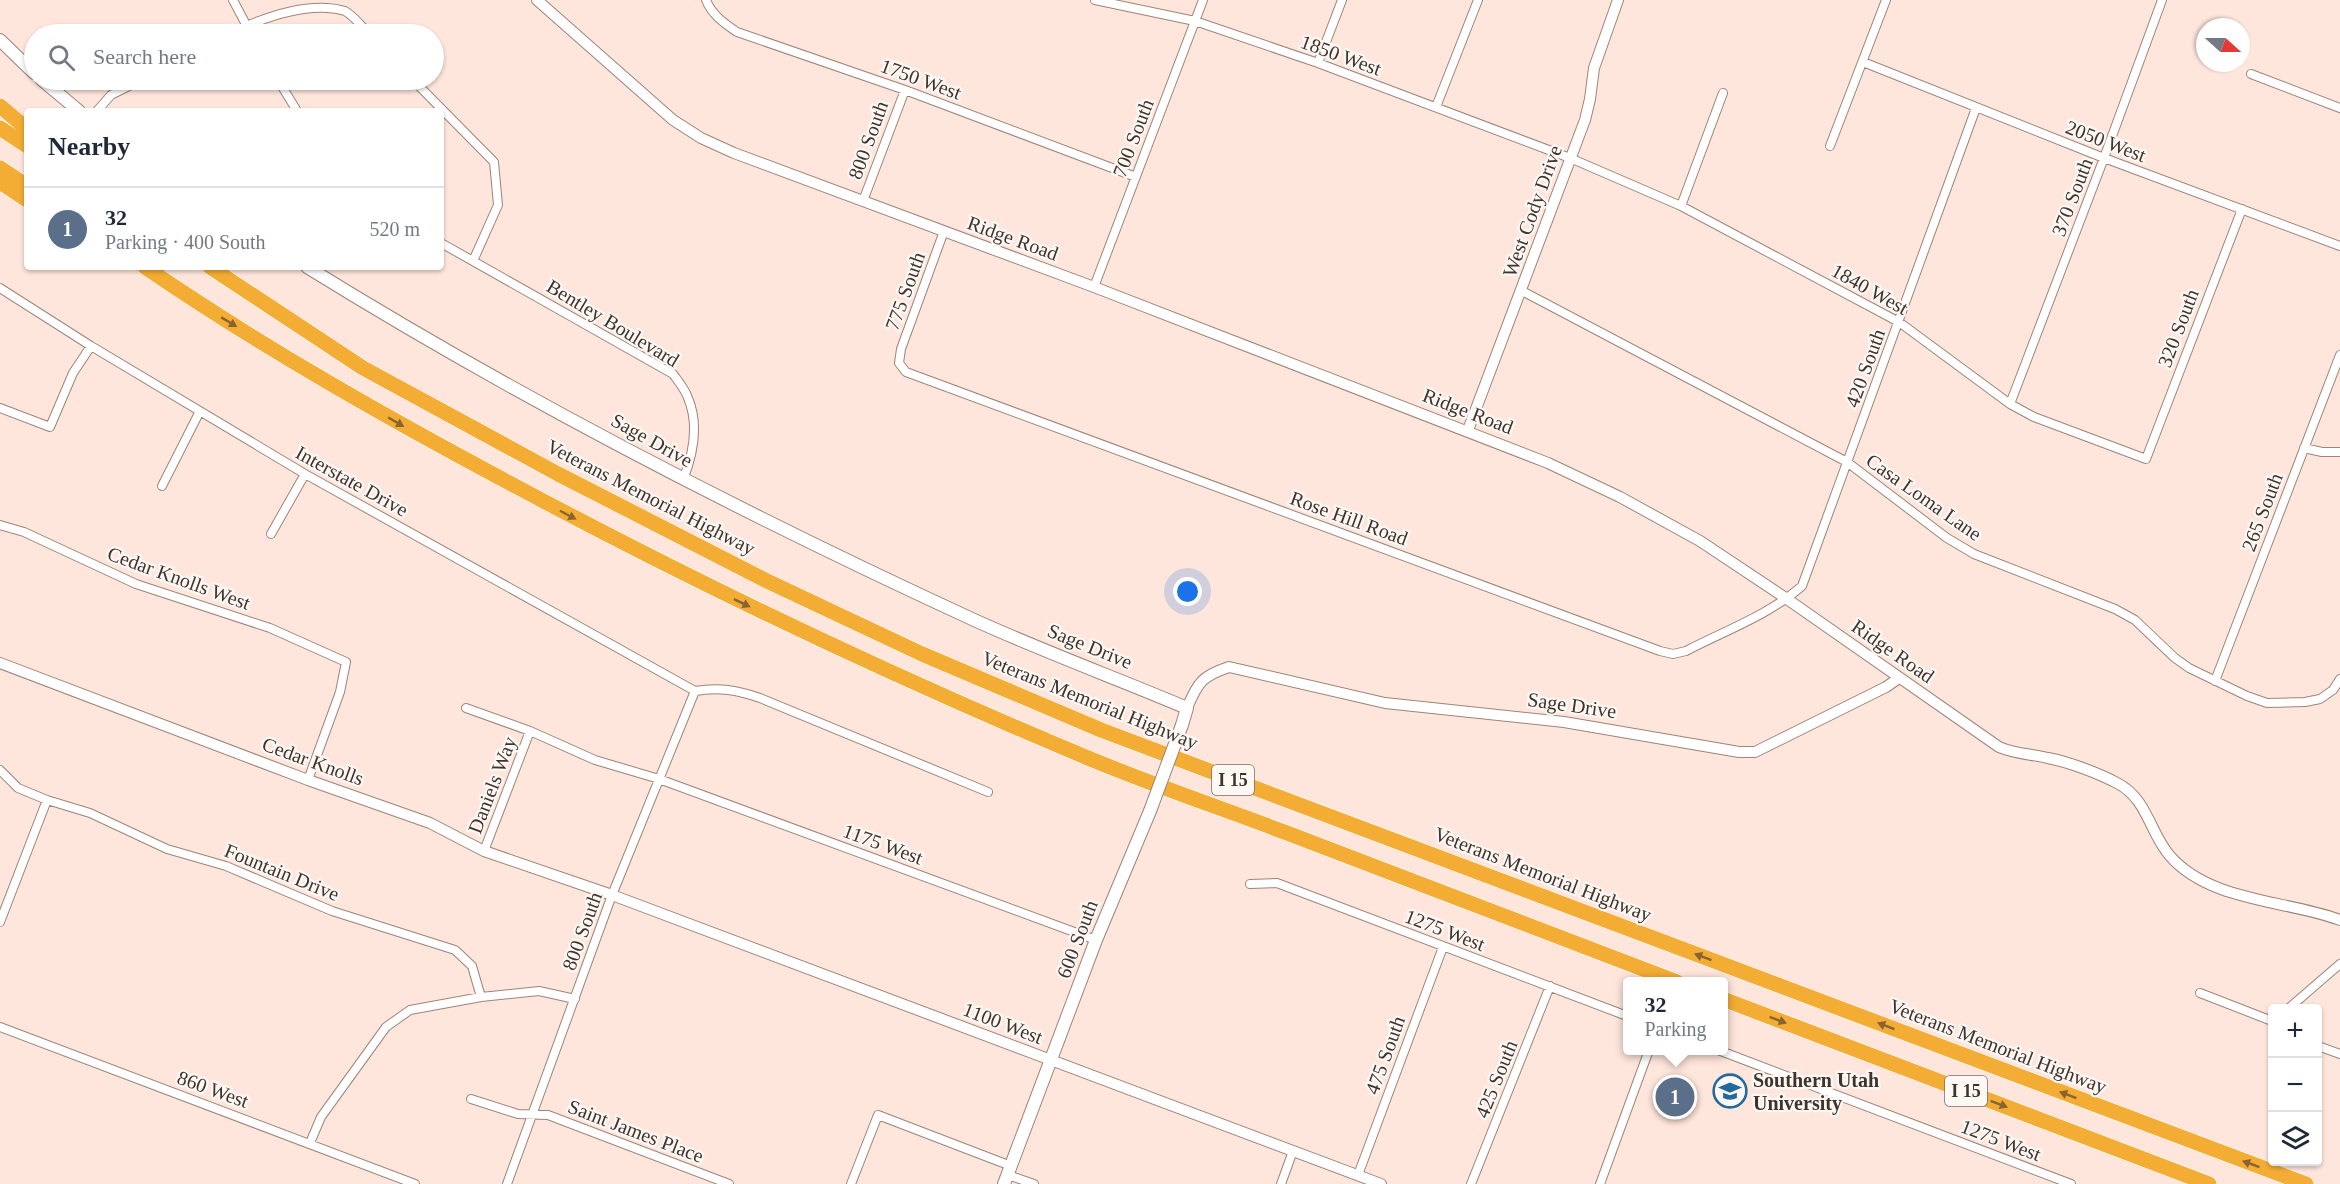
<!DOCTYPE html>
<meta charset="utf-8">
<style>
body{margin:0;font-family:"Times New Roman",serif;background:#f2f2f3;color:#1f2937}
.controls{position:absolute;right:18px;bottom:18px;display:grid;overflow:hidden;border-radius:6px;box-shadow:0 2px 4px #0004}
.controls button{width:54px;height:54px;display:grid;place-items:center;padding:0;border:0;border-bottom:2px solid #e0e1e3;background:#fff;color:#1f2937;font:30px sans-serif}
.compass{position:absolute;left:2196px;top:18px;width:54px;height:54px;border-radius:50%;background:#fff;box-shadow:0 2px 4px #0004;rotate:111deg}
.you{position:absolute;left:1188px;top:592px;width:21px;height:21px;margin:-15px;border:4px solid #fff;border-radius:50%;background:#1a73e8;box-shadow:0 0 0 9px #1a73e833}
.badge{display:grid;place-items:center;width:39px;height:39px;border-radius:50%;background:#24699e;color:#fff;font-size:20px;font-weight:700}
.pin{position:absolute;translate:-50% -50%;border:3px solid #fff;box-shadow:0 2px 6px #0006}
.popup{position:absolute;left:1623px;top:977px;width:105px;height:78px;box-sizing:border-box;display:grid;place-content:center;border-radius:6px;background:#fff;filter:drop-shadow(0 2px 4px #0005);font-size:20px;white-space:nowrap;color:#747a83}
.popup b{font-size:22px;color:#1f2937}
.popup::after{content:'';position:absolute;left:50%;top:100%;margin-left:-12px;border:12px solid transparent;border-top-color:#fff}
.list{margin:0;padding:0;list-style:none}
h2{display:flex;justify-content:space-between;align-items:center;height:78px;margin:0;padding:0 24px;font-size:26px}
h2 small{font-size:20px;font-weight:400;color:#747a83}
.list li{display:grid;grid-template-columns:39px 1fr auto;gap:18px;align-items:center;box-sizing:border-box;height:84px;padding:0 24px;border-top:2px solid #e0e1e3}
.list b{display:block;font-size:22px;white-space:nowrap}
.list p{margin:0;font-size:20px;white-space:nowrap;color:#747a83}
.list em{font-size:20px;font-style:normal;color:#747a83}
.icon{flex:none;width:33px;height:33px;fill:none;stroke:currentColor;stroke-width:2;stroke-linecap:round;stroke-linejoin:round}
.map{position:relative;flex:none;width:2340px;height:1184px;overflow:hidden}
.search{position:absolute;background:#fff;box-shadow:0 2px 4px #0004;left:24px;top:24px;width:420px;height:66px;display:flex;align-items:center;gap:15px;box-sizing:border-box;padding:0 21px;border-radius:33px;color:#747a83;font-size:22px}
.panel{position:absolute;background:#fff;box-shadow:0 2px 4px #0004;left:24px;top:108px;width:420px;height:162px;border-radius:6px}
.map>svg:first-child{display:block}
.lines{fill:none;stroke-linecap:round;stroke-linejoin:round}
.minor-casing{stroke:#9f8377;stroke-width:10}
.tertiary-casing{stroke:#9f8377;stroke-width:12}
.secondary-casing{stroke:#9f8377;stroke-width:14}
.motorway-casing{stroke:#fff;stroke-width:16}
.minor{stroke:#fff;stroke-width:8}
.tertiary{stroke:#fff;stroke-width:10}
.secondary{stroke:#fff;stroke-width:12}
.motorway{stroke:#f3ad35;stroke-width:15}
.secondary-bridge-casing{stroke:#9f8377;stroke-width:14;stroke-linecap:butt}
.secondary-bridge{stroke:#fff;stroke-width:12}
.oneway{fill:#876431}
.labels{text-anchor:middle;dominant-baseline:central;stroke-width:4.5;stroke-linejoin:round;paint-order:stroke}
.shield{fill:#fef8f5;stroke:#786e6a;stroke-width:1.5}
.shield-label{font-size:18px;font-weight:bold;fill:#3f332e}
.street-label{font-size:20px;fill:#3f332e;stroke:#fef8f5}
.poi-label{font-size:20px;font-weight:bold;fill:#3f332e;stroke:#fef8f5;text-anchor:start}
</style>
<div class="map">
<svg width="2340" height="1184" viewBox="0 0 2340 1184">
<rect width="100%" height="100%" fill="#ffe6dc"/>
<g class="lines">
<g class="minor-casing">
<path id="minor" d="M233,0l18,34
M706,0c6,15 18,23 31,32l168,58 231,87
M1095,0l100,21 123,42 252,95 111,48 218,116 111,82 24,13 112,42 96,-250
M229,34c33,-16 79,-34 116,-23 9,5 17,16 24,23
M1863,62l241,96 236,88
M1318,63l24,-63
M2251,74l89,34
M278,80l19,31
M413,80l81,82 4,43 -25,56
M1436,107l42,-107
M97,111l14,-16 30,-15
M1830,146l56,-146
M863,201l42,-111
M1681,206l42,-113
M944,231l-43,118 -2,14 7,9 754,279 13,3 13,-3c38,-20 83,-36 116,-65l174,-478
M441,243l232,131c5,7 12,15 15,24 11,26 5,57 -5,82
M1094,287l109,-287
M0,288l91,58 214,128 390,217
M1522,291l325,171 100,76 27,16 141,55 20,11 40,38 14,10 58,28 20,7 38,-1 15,-3 13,-9 7,-11
M2010,404l94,-246 58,-158
M0,408l50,19 23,-54 18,-27
M2304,448l18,4h18
M162,486l38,-75
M0,525l24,7 112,52 134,44 76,34 -6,30 -32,88
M271,534l34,-60
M2215,681l125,-326
M695,691c24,-4 42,-1 65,7l228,94
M466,708l64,23 65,29 64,19 437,161
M0,770l18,18 29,12 43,13 77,36 59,17 106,45 123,39 17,16 9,31
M484,851l46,-120
M1250,884l27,-1 350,133
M0,922l47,-122
M2200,993l72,28
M2289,1008l51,-44
M0,1027l415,157
M2318,1046l22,8
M1718,1050l353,134
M471,1099l47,15 30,1 181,69
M310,1143l11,-26 65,-90 24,-17 71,-13 58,-6 36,8
M1008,1175l26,9
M1358,1175l85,-228
M507,1184l105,-289 83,-204
M851,1184l27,-69 133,51
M1281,1184l12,-33
M1471,1184l79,-198
M1600,1184l49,-134"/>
</g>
<g class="tertiary-casing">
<path id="tertiary" d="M537,0l136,120 28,18 33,15 360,134 454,176 72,34 80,44 87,58 212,148c16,7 32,7 49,11 21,4 50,15 69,25 31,16 32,49 53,73 40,46 117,44 170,64
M1468,430l117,-310 5,-21 4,-31 24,-68
M0,663l308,117 122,43 54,28 128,44 769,289
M1187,708c11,-26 15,-32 42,-41l156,36 179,19 175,30h16l131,-65 13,-9"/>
</g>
<g class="secondary-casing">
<path id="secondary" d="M0,40l34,33
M42,80l37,31
M307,267c213,132 437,247 665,352 70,32 144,59 215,89l-5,17
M1004,1184l92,-244 54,-129"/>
</g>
<g class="motorway-casing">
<path id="motorway" d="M0,106l27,23
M0,128l27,18
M0,168l27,18
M0,182l27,18
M145,267c120,82 246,153 374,221 185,99 375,189 569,270 65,27 133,50 199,75 130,50 260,99 390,149
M210,267l153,101 195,106 207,106 157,74 179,76 1205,454
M1723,999l486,185"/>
</g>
<use href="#minor" class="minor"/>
<use href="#tertiary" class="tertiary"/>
<use href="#secondary" class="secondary"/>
<use href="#motorway" class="motorway"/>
<g class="secondary-bridge-casing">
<path id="secondary-bridge" d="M1150,811l32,-86"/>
</g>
<use href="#secondary-bridge" class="secondary-bridge"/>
</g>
<defs><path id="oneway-solid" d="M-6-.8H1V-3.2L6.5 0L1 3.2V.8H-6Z" transform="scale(1.5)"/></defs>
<g class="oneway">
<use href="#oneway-solid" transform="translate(229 322) rotate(31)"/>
<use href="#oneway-solid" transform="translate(396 422) rotate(30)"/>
<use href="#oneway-solid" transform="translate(568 515) rotate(28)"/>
<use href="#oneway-solid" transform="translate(742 603) rotate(26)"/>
<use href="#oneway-solid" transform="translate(1703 957) rotate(-159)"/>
<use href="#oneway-solid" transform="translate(1778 1020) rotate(21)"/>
<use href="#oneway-solid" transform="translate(1886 1026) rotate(-159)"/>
<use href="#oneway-solid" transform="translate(2068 1095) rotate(-159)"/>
<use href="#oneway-solid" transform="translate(1999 1104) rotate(21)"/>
<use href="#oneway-solid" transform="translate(2251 1164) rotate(-160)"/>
</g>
<defs>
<g id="university-ring" transform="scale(1.725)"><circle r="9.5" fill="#fef8f5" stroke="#24699e" stroke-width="1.5"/><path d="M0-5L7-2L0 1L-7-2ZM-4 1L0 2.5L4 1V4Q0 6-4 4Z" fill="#24699e"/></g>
</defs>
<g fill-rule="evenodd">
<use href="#university-ring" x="1730" y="1091"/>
</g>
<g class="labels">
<g class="shield">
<rect x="1212" y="765" width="42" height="30" rx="4.5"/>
<rect x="1945" y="1076" width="42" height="30" rx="4.5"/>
</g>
<g class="shield-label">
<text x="1233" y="780">I 15</text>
<text x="1966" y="1091">I 15</text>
</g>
<g class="street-label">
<text transform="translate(1341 55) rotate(20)">1850 West</text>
<text transform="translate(921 79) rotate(20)">1750 West</text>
<text transform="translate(1133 138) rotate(-69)">700 South</text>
<text transform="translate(868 140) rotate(-70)">800 South</text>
<text transform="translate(2106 141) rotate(21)">2050 West</text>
<text transform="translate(2072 197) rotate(-69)">370 South</text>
<text transform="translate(1532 211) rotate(-70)">West Cody Drive</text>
<text transform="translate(1013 238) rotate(20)">Ridge Road</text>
<text transform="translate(1870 289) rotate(29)">1840 West</text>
<text transform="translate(905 291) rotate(-70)">775 South</text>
<text transform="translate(613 323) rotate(31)">Bentley Boulevard</text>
<text transform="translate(2178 328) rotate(-69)">320 South</text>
<text transform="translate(1865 368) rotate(-70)">420 South</text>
<text transform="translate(1468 411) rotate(21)">Ridge Road</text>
<text transform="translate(652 440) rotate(29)">Sage Drive</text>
<text transform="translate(352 481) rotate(29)">Interstate Drive</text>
<text transform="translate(651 497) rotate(27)">Veterans Memorial Highway</text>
<text transform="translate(1924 497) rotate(35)">Casa Loma Lane</text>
<text transform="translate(2262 512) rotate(-69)">265 South</text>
<text transform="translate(1349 518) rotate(20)">Rose Hill Road</text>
<text transform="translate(179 578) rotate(20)">Cedar Knolls West</text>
<text transform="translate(1090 646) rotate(22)">Sage Drive</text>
<text transform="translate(1893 651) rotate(35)">Ridge Road</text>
<text transform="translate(1090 700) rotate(22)">Veterans Memorial Highway</text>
<text transform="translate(1572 705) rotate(8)">Sage Drive</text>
<text transform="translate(313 761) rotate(20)">Cedar Knolls</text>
<text transform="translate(492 785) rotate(-69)">Daniels Way</text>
<text transform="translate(883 844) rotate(20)">1175 West</text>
<text transform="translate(282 872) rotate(22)">Fountain Drive</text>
<text transform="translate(1543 874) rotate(21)">Veterans Memorial Highway</text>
<text transform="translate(1445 930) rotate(21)">1275 West</text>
<text transform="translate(582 931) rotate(-70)">800 South</text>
<text transform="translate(1077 939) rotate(-69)">600 South</text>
<text transform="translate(1003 1023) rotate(21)">1100 West</text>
<text transform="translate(1998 1046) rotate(21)">Veterans Memorial Highway</text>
<text transform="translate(1385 1055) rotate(-70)">475 South</text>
<text transform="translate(1496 1079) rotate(-68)">425 South</text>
<text transform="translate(213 1089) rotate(20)">860 West</text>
<text transform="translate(636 1131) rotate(21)">Saint James Place</text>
<text transform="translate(2001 1140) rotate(21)">1275 West</text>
</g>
<g class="poi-label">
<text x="1753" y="1080">Southern Utah<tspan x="1753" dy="23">University</tspan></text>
</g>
</g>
</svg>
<div class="controls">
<button>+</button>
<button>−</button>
<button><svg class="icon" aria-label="layers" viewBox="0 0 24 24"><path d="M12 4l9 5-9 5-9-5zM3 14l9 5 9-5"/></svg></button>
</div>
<svg class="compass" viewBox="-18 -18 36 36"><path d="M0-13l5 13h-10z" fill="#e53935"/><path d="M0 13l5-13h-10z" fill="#747a83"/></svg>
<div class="you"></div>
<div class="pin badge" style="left:1675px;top:1097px;background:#5c6f8a">1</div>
<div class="popup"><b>32</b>Parking</div>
<div class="search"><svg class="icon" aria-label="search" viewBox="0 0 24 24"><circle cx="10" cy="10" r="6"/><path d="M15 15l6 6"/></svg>Search here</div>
<section class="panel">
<h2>Nearby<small></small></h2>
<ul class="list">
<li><span class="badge" style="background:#5c6f8a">1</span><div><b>32</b><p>Parking · 400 South</p></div><em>520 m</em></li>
</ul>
</section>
</div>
